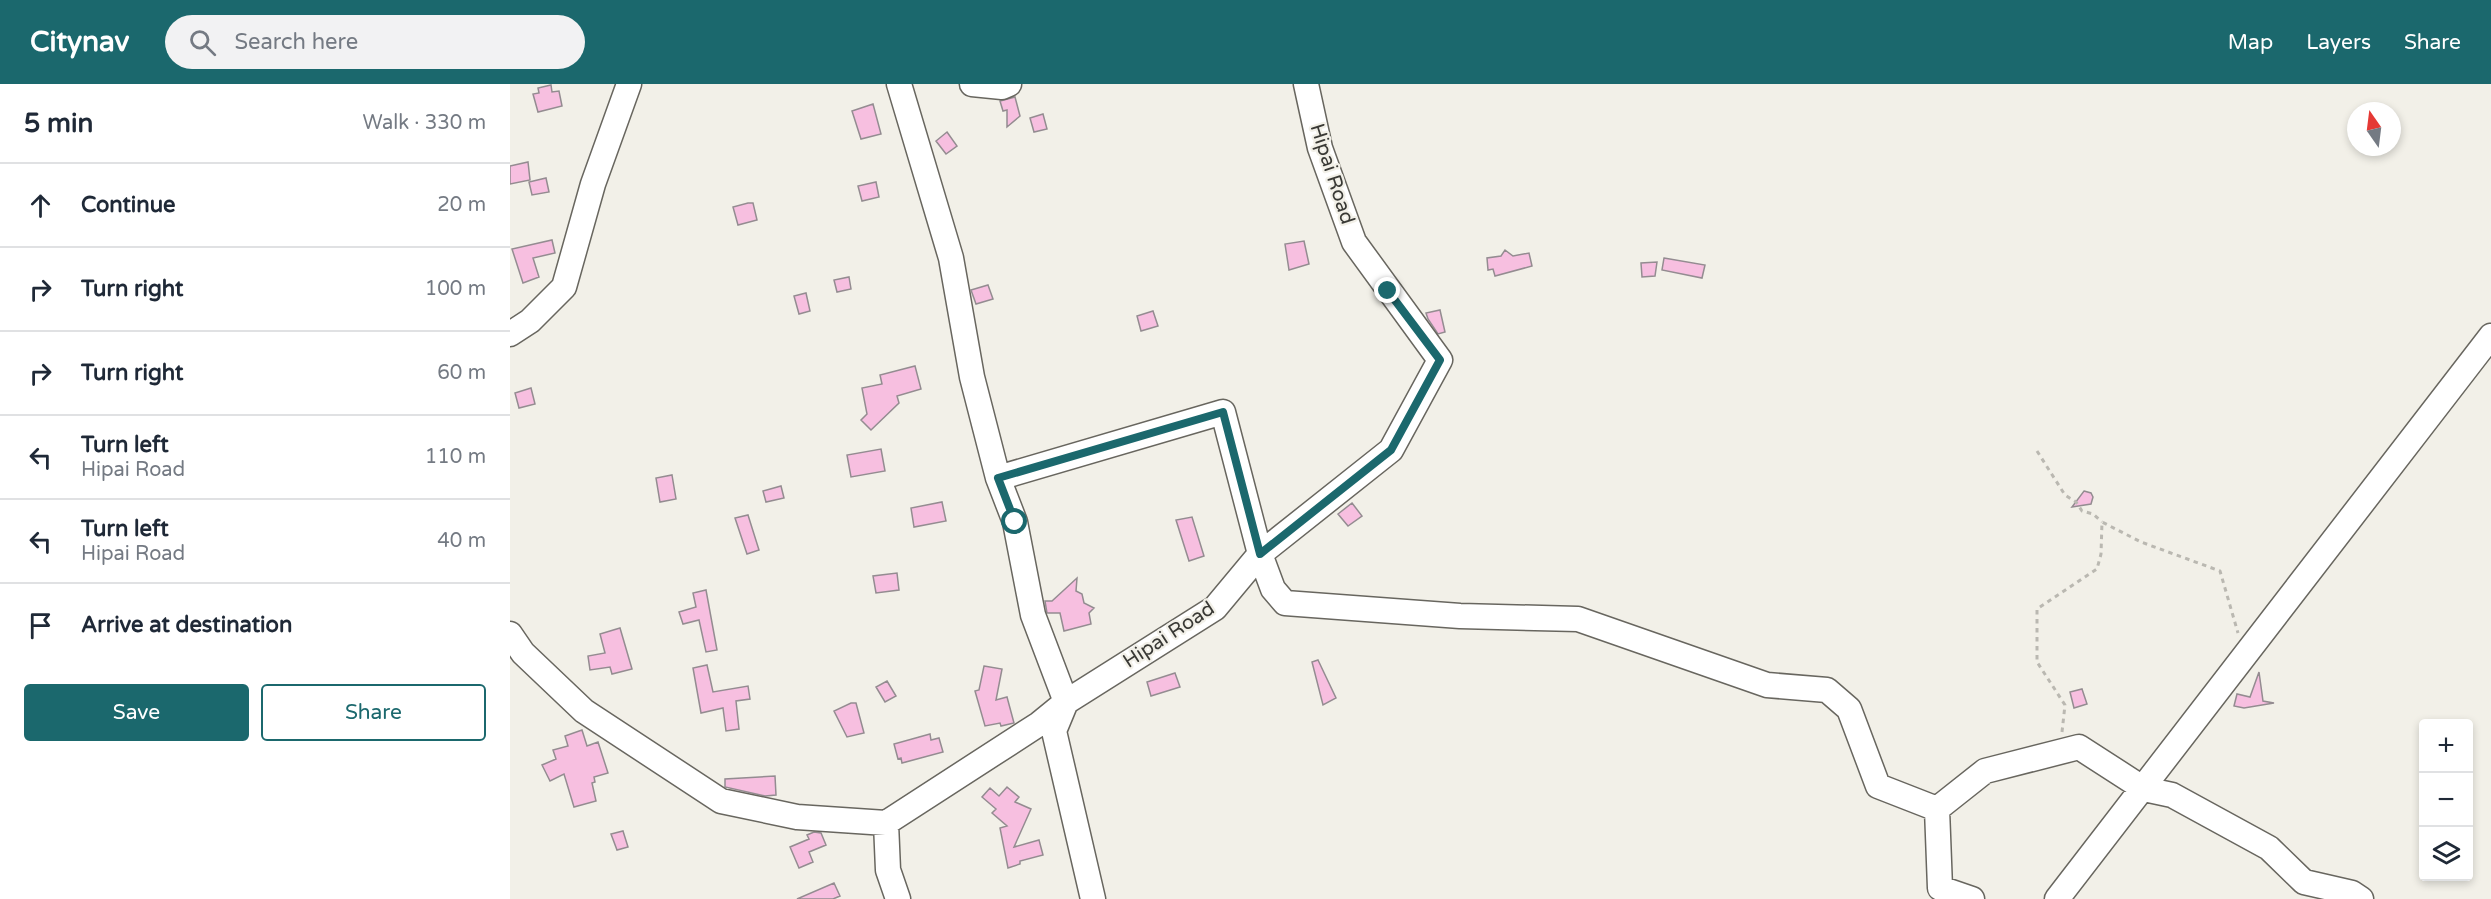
<!DOCTYPE html>
<meta charset="utf-8">
<style>
body{margin:0;font-family:"Varela Round",sans-serif;background:#f2f2f3;color:#1f2937}
.controls{position:absolute;right:18px;bottom:18px;display:grid;overflow:hidden;border-radius:6px;box-shadow:0 3px 9px #0003}
.controls button{width:54px;height:54px;display:grid;place-items:center;padding:0;border:0;border-bottom:2px solid #e0e1e3;background:#fff;color:#1f2937;font:30px sans-serif}
.compass{position:absolute;left:1837px;top:18px;width:54px;height:54px;border-radius:50%;background:#fff;box-shadow:0 3px 9px #0003;rotate:346deg}
.stop{position:absolute;width:18px;height:18px;margin:-14px;border:4px solid #1b686d;border-radius:50%;background:#fff}
.stop.end{background:#1b686d;border-color:#fff;box-shadow:0 2px 6px #0008}
.list{margin:0;padding:0;list-style:none}
h2{display:flex;justify-content:space-between;align-items:center;height:78px;margin:0;padding:0 24px;font-size:26px}
h2 small{font-size:20px;font-weight:400;color:#747a83}
.list li{display:grid;grid-template-columns:39px 1fr auto;gap:18px;align-items:center;box-sizing:border-box;height:84px;padding:0 24px;border-top:2px solid #e0e1e3}
.list b{display:block;font-size:22px;white-space:nowrap}
.list p{margin:0;font-size:20px;white-space:nowrap;color:#747a83}
.list em{font-size:20px;font-style:normal;color:#747a83}
.actions{display:flex;gap:12px;padding:18px 24px}
.actions a{flex:1;padding:14px 0;border:2px solid #1b686d;border-radius:6px;text-align:center;font-size:21px;color:#1b686d}
.actions .main{background:#1b686d;color:#fff}
.icon{flex:none;width:33px;height:33px;fill:none;stroke:currentColor;stroke-width:2;stroke-linecap:round;stroke-linejoin:round}
.map{position:relative;flex:none;width:1981px;height:815px;overflow:hidden}
header{display:flex;align-items:center;gap:36px;box-sizing:border-box;height:84px;padding:0 30px;background:#1b686d;color:#fff}
header strong{font-size:28px}
nav{display:flex;gap:33px;margin-inline-start:auto;font-size:21px}
.search{width:420px;height:54px;background:#f2f2f3;display:flex;align-items:center;gap:15px;box-sizing:border-box;padding:0 21px;border-radius:33px;color:#747a83;font-size:22px}
main{display:flex}
aside{flex:1;background:#fff}
.map>svg:first-child{display:block}
.building{fill:#f7bfe0;stroke:#948c91;stroke-width:1.5}
.lines{fill:none;stroke-linecap:round;stroke-linejoin:round}
.minor-casing{stroke:#68665f;stroke-width:27}
.path{stroke:#bab8b1;stroke-width:3;stroke-dasharray:4.5 4.5;stroke-linecap:butt}
.minor{stroke:#fff;stroke-width:24}
.route{stroke:#1b686d;stroke-width:8}
.labels{text-anchor:middle;dominant-baseline:central;stroke-width:4.5;stroke-linejoin:round;paint-order:stroke}
.street-label{font-size:20px;fill:#393935;stroke:#f2f0e8}
</style>
<header>
<strong>Citynav</strong>
<div class="search"><svg class="icon" aria-label="search" viewBox="0 0 24 24"><circle cx="10" cy="10" r="6"/><path d="M15 15l6 6"/></svg>Search here</div>
<nav><a>Map</a><a>Layers</a><a>Share</a></nav>
</header>
<main>
<aside>
<h2>5 min<small>Walk · 330 m</small></h2>
<ul class="list">
<li><svg class="icon" aria-label="ahead" viewBox="0 0 24 24"><path d="M12 20V5M6 11l6-6 6 6"/></svg><div><b>Continue</b></div><em>20 m</em></li>
<li><svg class="icon" aria-label="right" viewBox="0 0 24 24"><path d="M7 20v-9h11M14 6l5 5-5 5"/></svg><div><b>Turn right</b></div><em>100 m</em></li>
<li><svg class="icon" aria-label="right" viewBox="0 0 24 24"><path d="M7 20v-9h11M14 6l5 5-5 5"/></svg><div><b>Turn right</b></div><em>60 m</em></li>
<li><svg class="icon" aria-label="left" viewBox="0 0 24 24"><path d="M17 20v-9H6M10 6l-5 5 5 5"/></svg><div><b>Turn left</b><p>Hipai Road</p></div><em>110 m</em></li>
<li><svg class="icon" aria-label="left" viewBox="0 0 24 24"><path d="M17 20v-9H6M10 6l-5 5 5 5"/></svg><div><b>Turn left</b><p>Hipai Road</p></div><em>40 m</em></li>
<li><svg class="icon" aria-label="arrive" viewBox="0 0 24 24"><path d="M6 21V4h12l-3 4 3 4H6"/></svg><div><b>Arrive at destination</b></div></li>
</ul>
<div class="actions"><a class="main">Save</a><a>Share</a></div>
</aside>
<div class="map">
<svg width="1981" height="815" viewBox="0 0 1981 815">
<rect width="100%" height="100%" fill="#f2f0e8"/>
<path class="building" d="M41,1l1,7 7,-1 3,15 -24,6 -5,-18 6,-1 -1,-5z
M505,13l5,19 -13,11v-17l-4,1 -3,-10z
M363,20l8,30 -20,5 -9,-28z
M533,30l4,15 -13,3 -4,-14z
M437,48l10,14 -11,8 -10,-13z
M18,78l2,18 -20,4v-18z
M36,94l3,14 -17,3 -3,-13z
M366,98l3,15 -17,4 -4,-15z
M238,119h5l4,17 -19,5 -5,-18z
M42,156l3,13 -22,5 6,19 -16,6 -11,-34z
M794,157l5,23 -20,6 -4,-26z
M995,166l8,6 16,-3 3,13 -37,10 -2,-7 -5,1 -1,-12 14,-2z
M1154,174l41,7 -3,13 -40,-8z
M1147,178l-2,14 -13,1 -1,-14z
M339,193l2,12 -14,3 -3,-12z
M478,201l5,14 -17,5 -5,-14z
M296,209l4,18 -11,3 -5,-18z
M930,226l5,22 -7,2 -10,-15 -2,-6z
M643,227l5,15 -17,5 -4,-15z
M405,282l6,23 -24,7 2,7 -28,27 -10,-10 6,-6 -5,-26 20,-4 -2,-9z
M21,304l4,16 -16,4 -4,-15z
M371,365l4,22 -34,6 -4,-22z
M162,391l4,24 -16,3 -4,-24z
M271,402l3,12 -18,4 -3,-11z
M1574,407l7,2 2,4 -2,7 -19,3z
M432,418l4,19 -32,6 -3,-19z
M842,419l10,13 -14,10 -10,-12z
M238,431l11,35 -12,4 -12,-36z
M682,433l12,39 -15,5 -13,-41z
M387,489l2,17 -23,3 -3,-17z
M567,494l-1,13 6,3 2,9 10,5 -5,5 2,11 -27,7 -4,-18h-13l-2,-12h7z
M196,506l11,60 -11,2 -7,-32 -16,4 -4,-12 17,-5 -3,-14z
M110,544l12,41 -20,5 -2,-7 -20,3 -2,-14 17,-3 -5,-19z
M808,576l18,38 -13,7 -11,-43z
M197,581l6,27 35,-6 2,13 -14,2 3,28 -13,2 -3,-23 -22,5 -8,-45z
M474,582l18,3 -6,31 11,-3 7,26 -13,3 -1,-3 -15,3 -10,-35 4,-1z
M1749,588l4,29 11,2 -30,5 -10,-2 3,-12 13,3z
M665,589l5,14 -29,9 -4,-14z
M377,597l9,15 -11,6 -9,-15z
M1572,605l5,15 -13,4 -4,-16z
M341,619h5l8,30 -17,4 -13,-26z
M72,646l5,16 11,-4 10,31 -14,4 1,5 -3,1 4,18 -22,6 -10,-33 -14,7 -8,-16 14,-6 -3,-9 15,-4 -3,-10z
M420,650l1,6 8,-2 4,14 -41,11 -1,-5 -3,1 -4,-15z
M265,692l1,19 -11,1 -40,-9v-8z
M497,703l12,10 -4,5 16,7 -17,38 25,-7 4,15 -23,6v3l-12,4 -8,-40 7,-2 -15,-13 4,-4 -14,-12 8,-9 9,8z
M113,747l5,16 -11,3 -6,-16z
M304,748l7,1 5,12 -17,7 4,10 -14,6 -9,-21 19,-8 -2,-4z
M324,799l6,13 -7,3h-36z"/>
<g class="lines">
<g class="minor-casing">
<path id="minor" d="M389,0l52,174 21,119 26,101 17,44 18,93 33,87 -12,29 39,168
M462,0l30,3 7,-3
M0,250l20,-13 34,-34 29,-103 36,-100
M488,394l225,-66 37,142 13,35 12,14 175,13 118,3 189,66 60,5 22,19 29,77 59,23
M0,550l13,19 61,58 137,90 76,16 89,6
M388,815l-10,-29 -2,-47 153,-99 27,-22 149,-94 45,-54 131,-104 49,-90 -86,-118 -34,-94 -14,-64
M1462,815l-32,-11 -3,-79 48,-38 94,-24 65,42 28,6 97,53 35,34 48,11 9,6
M1547,815l434,-563"/>
</g>
<path class="path" d="M1527,367l28,44 11,7 6,9 11,3 9,8
M1552,648l3,-27 -28,-43v-53l60,-40 4,-15 1,-32 39,20 79,29 18,62"/>
<use href="#minor" class="minor"/>
</g>
<g class="lines">
<path class="route" d="M505,438l-17,-44 225,-66 37,142 131,-104 49,-90 -52,-69"/>
</g>
<g class="labels">
<g class="street-label">
<text transform="translate(822 90) rotate(72)">Hipai Road</text>
<text transform="translate(659 551) rotate(-33)">Hipai Road</text>
</g>
</g>
</svg>
<div class="controls">
<button>+</button>
<button>−</button>
<button><svg class="icon" aria-label="layers" viewBox="0 0 24 24"><path d="M12 4l9 5-9 5-9-5zM3 14l9 5 9-5"/></svg></button>
</div>
<svg class="compass" viewBox="-18 -18 36 36"><path d="M0-13l5 13h-10z" fill="#e53935"/><path d="M0 13l5-13h-10z" fill="#747a83"/></svg>
<div class="stop" style="left:505px;top:438px"></div>
<div class="stop end" style="left:878px;top:207px"></div>
</div>
</main>
